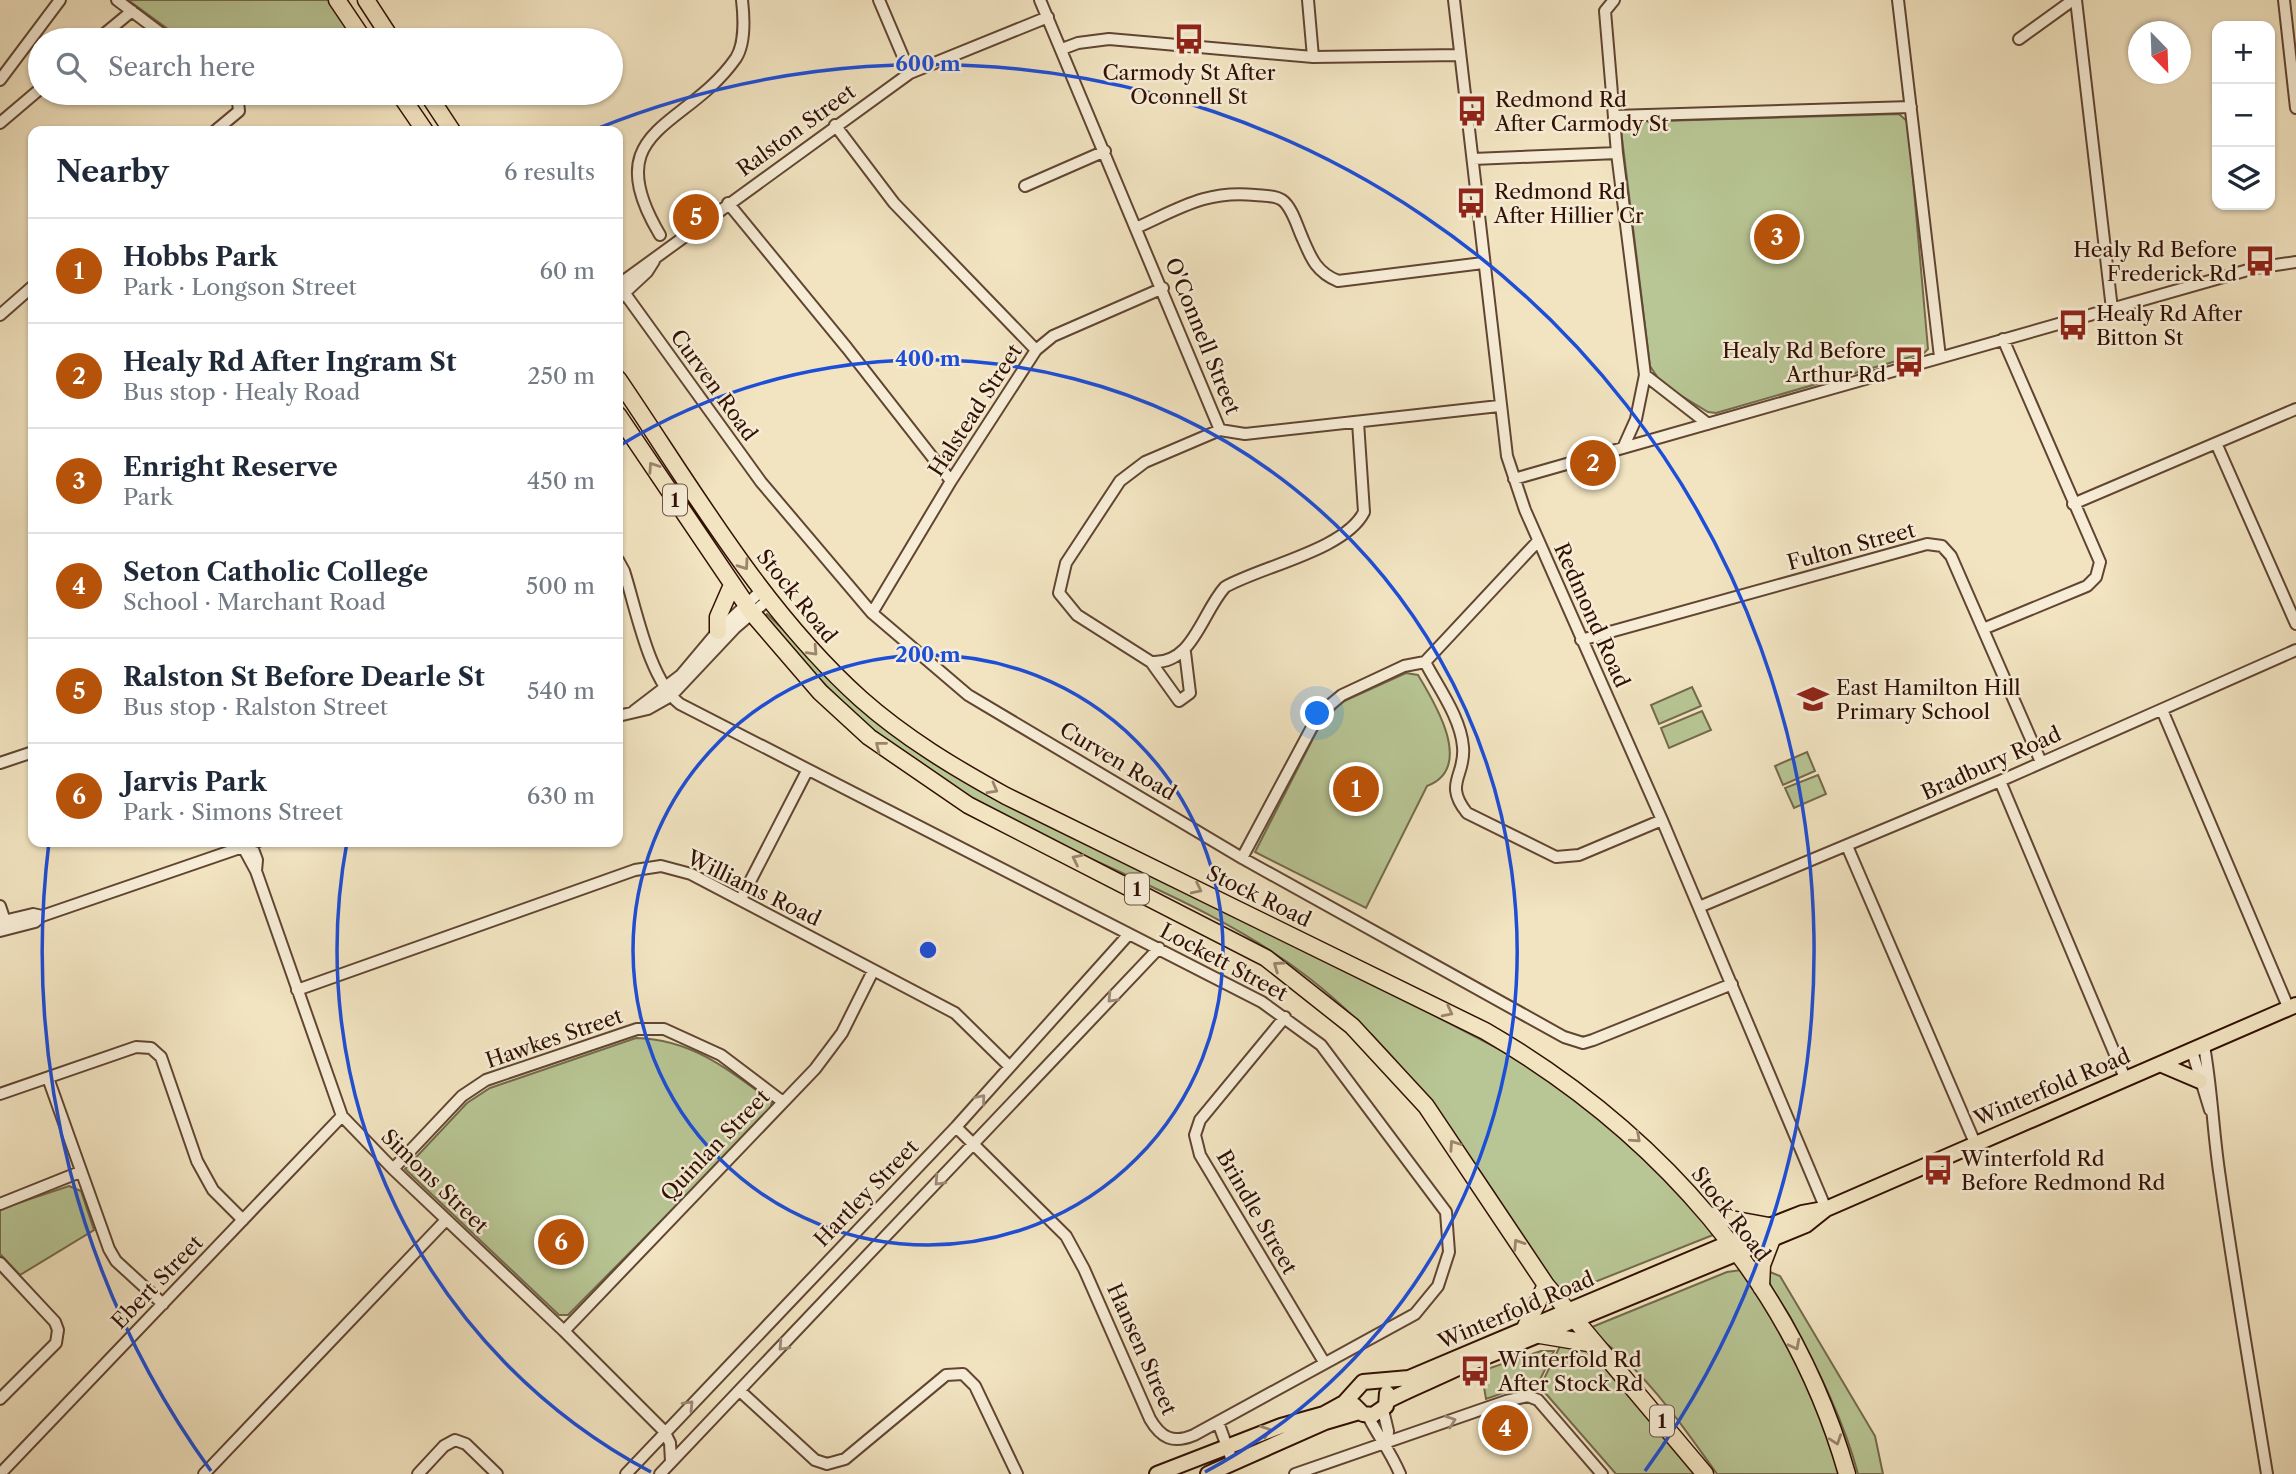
<!DOCTYPE html>
<meta charset="utf-8">
<style>
body{margin:0;font-family:"Libre Caslon Text",serif;background:#f6f6f7;color:#1f2937}
.controls{position:absolute;right:21px;top:21px;display:grid;overflow:hidden;border-radius:14px;box-shadow:0 2px 5px #0004}
.controls button{width:63px;height:63px;display:grid;place-items:center;padding:0;border:0;border-bottom:2px solid #e0e1e3;background:#fff;color:#1f2937;font:35px sans-serif}
.compass{position:absolute;left:2128px;top:21px;width:63px;height:63px;border-radius:50%;background:#fff;box-shadow:0 2px 5px #0004;rotate:157deg}
.you{position:absolute;left:1318px;top:714px;width:24px;height:24px;margin:-18px;border:5px solid #fff;border-radius:50%;background:#1a73e8;box-shadow:0 0 0 10px #1a73e833}
.badge{display:grid;place-items:center;width:46px;height:46px;border-radius:50%;background:#b45309;color:#fff;font-size:23px;font-weight:700}
.pin{position:absolute;translate:-50% -50%;border:4px solid #fff;box-shadow:0 2px 7px #0006}
.list{margin:0;padding:0;list-style:none}
h2{display:flex;justify-content:space-between;align-items:center;height:91px;margin:0;padding:0 28px;font-size:30px}
h2 small{font-size:23px;font-weight:400;color:#747a83}
.list li{display:grid;grid-template-columns:46px 1fr auto;gap:21px;align-items:center;box-sizing:border-box;height:105px;padding:0 28px;border-top:2px solid #e0e1e3}
.list b{display:block;font-size:26px;white-space:nowrap}
.list p{margin:0;font-size:23px;white-space:nowrap;color:#747a83}
.list em{font-size:23px;font-style:normal;color:#747a83}
.icon{flex:none;width:38px;height:38px;fill:none;stroke:currentColor;stroke-width:2;stroke-linecap:round;stroke-linejoin:round}
.map{position:relative;flex:none;width:2296px;height:1474px;overflow:hidden}
.search{position:absolute;background:#fff;box-shadow:0 2px 5px #0004;left:28px;top:28px;width:595px;height:77px;display:flex;align-items:center;gap:18px;box-sizing:border-box;padding:0 24px;border-radius:38px;color:#747a83;font-size:26px}
.panel{position:absolute;background:#fff;box-shadow:0 2px 5px #0004;left:28px;top:126px;width:595px;height:721px;border-radius:14px}
.map>svg:first-child{display:block}
.green{fill:#b8c594;stroke:#746a4c;stroke-width:2}
.lines{fill:none;stroke-linecap:round;stroke-linejoin:round}
.minor-casing{stroke:#614532;stroke-width:14}
.major-casing{stroke:#311003;stroke-width:18}
.highway-casing{stroke:#311003;stroke-width:19}
.minor{stroke:#f7edd7;stroke-width:10}
.major{stroke:#f2e4c1;stroke-width:14}
.highway{stroke:#f2e4c1;stroke-width:16}
.oneway{stroke:#9b856c}
.oneway2{stroke:#9e8a78}
.ring{fill:none;stroke:#1d4ed8;stroke-width:3.5}
.labels{text-anchor:middle;dominant-baseline:central;stroke-width:5;stroke-linejoin:round;paint-order:stroke}
.shield{fill:#f7edd7;stroke:#6c5243;stroke-width:2}
.shield-label{font-size:19px;font-weight:bold;fill:#311003}
.poi-label{font-size:21px;fill:#311003;stroke:#f7edd7;text-anchor:start}
.street-label{font-size:21px;fill:#311003;stroke:#f7edd7}
.centre{fill:#1d4ed8;stroke:#f7edd7;stroke-width:3.5}
.ring-label{font-size:21px;text-anchor:middle;font-weight:bold;fill:#1d4ed8;stroke:#f7edd7;stroke-width:5;stroke-linejoin:round;paint-order:stroke}
</style>
<div class="map">
<svg width="2296" height="1474" viewBox="0 0 2296 1474">
<rect width="100%" height="100%" fill="#f2e4c1"/>
<filter id="stains"><feTurbulence type="fractalNoise" baseFrequency=".00286" numOctaves="4"/><feColorMatrix values="0 0 0 0 .2 0 0 0 0 .09 0 0 0 0 .02 0 0 0 .5 -.17"/></filter>
<radialGradient id="worn" r=".72"><stop offset=".6" stop-color="#630" stop-opacity="0"/><stop offset="1" stop-color="#630" stop-opacity=".3"/></radialGradient>
<path class="green" d="M128,0h200l28,40h-173z
M1899,114l9,8 20,227 -4,4 -208,60 -8,-1 -46,-28 -12,-18 -29,-236 5,-8z
M767,614l124,119 631,328c70,50 141,103 191,174l-151,60c-76,-113 -144,-232 -253,-317 -100,-78 -226,-115 -336,-178 -88,-51 -143,-106 -209,-182z
M1406,673l12,2c17,28 57,93 9,111l-61,122 -111,-56 65,-127 22,-23z
M1692,687l9,19 -42,18 -8,-19z
M1702,711l9,19 -42,18 -8,-20z
M1807,752l8,19 -32,14 -8,-19z
M1818,775l8,19 -32,14 -9,-20z
M636,1038c55,1 94,32 136,64l-3,10 -201,203h-9l-154,-146 62,-66 23,-15z
M69,1186l12,5 13,39 -74,45 -20,-21v-45z
M1741,1270l27,40 40,74 33,90h-124c-29,-41 -60,-85 -97,-119 -10,-9 -19,-14 -28,-25v-3l135,-55z
M1770,1272l10,4 95,160 8,38h-25c-14,-53 -39,-102 -64,-150 -8,-16 -21,-30 -27,-47z
M1561,1344c7,1 15,2 21,5 29,13 91,97 114,125h-80l-76,-87z
M1541,1351h13l-17,35 -11,-1 -40,14 -3,-18 7,-13z"/>
<g class="lines">
<g class="minor-casing">
<path id="minor" d="M117,0l53,40
M879,0l31,73
M1040,0l180,430 25,4 254,-28
M1308,0l5,57
M1454,0l53,456 18,54 137,310 164,389
M1614,0l-9,11 12,142 28,222 -9,44 -13,29
M1898,0l42,357
M2076,0l36,309
M2284,0l12,108
M2019,39l54,-39
M97,40l35,-29
M1062,49l16,-6 31,-4 204,18 147,-2
M0,80l60,-80
M1614,116l297,-9
M0,123l40,-34
M835,125l59,78 142,147
M215,131l24,-20 -2,-18
M1473,159l144,-6
M1025,186l80,-35
M728,203l119,145 104,133
M1138,227c42,-19 69,-37 117,-32 8,1 20,0 27,5 10,7 15,26 20,37 9,21 14,35 36,44l145,-18
M660,235c-64,-108 26,-105 76,-177 9,-14 8,-41 6,-58
M618,284l143,198 111,131 96,82 274,163 322,179 19,6 10,-3 139,-56
M618,285l292,-212 138,-56
M618,299l29,-27 7,-11
M0,315l33,-29
M1645,375l63,49
M1220,430l-75,32 -25,19 -54,82 -7,30 18,22 74,47c42,3 50,-48 74,-75 37,-21 120,-37 139,-75l-6,-90
M2216,443l80,181
M1514,479l741,-211 41,-6
M2073,504l223,-95
M618,560l6,11c12,37 25,109 56,133l582,298 59,43 125,167 3,40 -11,34 -23,28 -221,121c-21,9 -33,3 -44,-16l-66,-150 -18,-33 -110,-109
M872,613l79,-132 85,-131 17,-14 110,-48
M1983,629l104,-43 9,-9 4,-15 -97,-223
M1581,640l346,-96 15,2 9,10 90,206
M1151,662l28,39 11,-8 -5,-41
M1425,662c13,25 36,56 38,85 3,29 -20,36 4,66l89,44 23,-2 83,-35
M2162,710l127,299
M634,711l47,-36 37,-44 44,-41
M618,716l30,-7 23,-13 64,-68 34,-29
M0,763l33,-11
M2000,781l125,297
M251,844l6,16 -1,11 86,245 51,53 171,162 100,100 6,12 1,19
M1847,846l128,297
M243,847l13,24
M1242,858l77,-144 23,-19 62,-29 21,-4 113,-121
M741,899l66,-128
M0,906l7,21
M1699,907l301,-126 296,-131
M0,922l33,-8 9,2
M0,931l35,-9 7,-6 215,-74
M297,990l338,-120 26,-4 30,8 264,139 54,53
M1285,1017l-85,103 -5,15 5,20 124,207
M2204,1046c8,44 9,87 16,132 14,99 31,197 47,296
M2192,1051l18,59
M48,1078l61,171 7,12 47,43
M0,1094l136,-47 15,1 10,9 36,104 16,29 30,30
M393,1169l69,-73 24,-16 151,-51h27l57,26 62,47
M0,1204l80,-32
M0,1263l55,59 3,8 -2,13 -56,56
M564,1331l251,-262 27,-36 31,-62
M740,1391l75,69 12,4 18,-5 101,-84 17,-1 12,12 42,88
M1383,1410l5,21 -1,13
M1368,1416c10,20 23,36 32,58
M1218,1422l15,41
M0,1474l342,-358
M204,1474l242,-254
M418,1474l26,-28 11,-6 11,4 31,30
M626,1474l330,-347 173,-193
M660,1474l499,-526
M1295,1474l211,-73 22,-5 10,4 64,74"/>
</g>
<g class="major-casing">
<path id="major" d="M2160,1064l40,17
M1387,1401c23,-12 46,-21 69,-32l350,-144 20,-16 46,-20 424,-184
M1354,1405l9,9 10,1 13,-9 1,-13
M1157,1474l124,-48 43,-12 20,-11 19,-21 46,-4 360,-152 33,-13 22,-4
M1208,1474l117,-52 34,-10"/>
</g>
<g class="highway-casing">
<path id="highway" d="M337,0l27,40
M366,0l26,40
M399,93l26,38
M427,93l25,38
M618,379c75,110 143,230 243,320 44,39 94,69 145,97l479,235c171,99 307,250 362,443
M618,415l134,198 68,79 49,45 99,68 298,153 86,68 74,80 120,179 159,189
M718,631v-14l14,-32
M1709,1215l60,11
M1761,1287l1,-22 10,-26
M1526,1326l20,-41
M1540,1335l54,9"/>
</g>
<use href="#minor" class="minor"/>
<use href="#major" class="major"/>
<use href="#highway" class="highway"/>
</g>
<defs><path id="oneway-chevron" d="M-2-3.5L2.5 0L-2 3.5" fill="none" stroke-width="1.6" stroke-linecap="round" stroke-linejoin="round" transform="scale(1.75)"/></defs>
<g class="oneway">
<use href="#oneway-chevron" transform="translate(653 467) rotate(-124)"/>
<use href="#oneway-chevron" transform="translate(744 565) rotate(55)"/>
<use href="#oneway-chevron" transform="translate(813 651) rotate(47)"/>
<use href="#oneway-chevron" transform="translate(880 746) rotate(-142)"/>
<use href="#oneway-chevron" transform="translate(993 789) rotate(29)"/>
<use href="#oneway-chevron" transform="translate(1077 859) rotate(-154)"/>
<use href="#oneway-chevron" transform="translate(1197 889) rotate(26)"/>
<use href="#oneway-chevron" transform="translate(1278 966) rotate(-145)"/>
<use href="#oneway-chevron" transform="translate(1448 1012) rotate(27)"/>
<use href="#oneway-chevron" transform="translate(1636 1138) rotate(42)"/>
<use href="#oneway-chevron" transform="translate(1454 1145) rotate(-124)"/>
<use href="#oneway-chevron" transform="translate(1518 1244) rotate(-123)"/>
<use href="#oneway-chevron" transform="translate(1795 1345) rotate(63)"/>
<use href="#oneway-chevron" transform="translate(1266 1431) rotate(-20)"/>
<use href="#oneway-chevron" transform="translate(1836 1440) rotate(71)"/>
</g>
<g class="oneway2">
<use href="#oneway-chevron" transform="translate(1112 998) rotate(133)"/>
<use href="#oneway-chevron" transform="translate(981 1099) rotate(-50)"/>
<use href="#oneway-chevron" transform="translate(939 1181) rotate(133)"/>
<use href="#oneway-chevron" transform="translate(783 1346) rotate(133)"/>
<use href="#oneway-chevron" transform="translate(689 1405) rotate(-46)"/>
<use href="#oneway-chevron" transform="translate(1451 1421) rotate(-20)"/>
</g>
<g class="ring">
<circle cx="928" cy="950" r="295"/>
<path d="M651 1472A591 591 0 0 1 347 842M619 446A591 591 0 1 1 1205 1472"/>
<path d="M211 1471A886 886 0 0 1 49 842M596 129A886 886 0 0 1 1645 1471"/>
</g>
<defs>
<g id="bus-bare" transform="scale(2.415)"><path d="M-5-6H5V4H4V6H2V4H-2V6H-4V4H-5ZM-3.5-4V0h7V-4ZM-3.5 1.2v1.5H-2V1.2ZM2 1.2v1.5H3.5V1.2Z" fill="#8f2418" stroke="#f7edd7" stroke-width="2.5" paint-order="stroke"/></g>
<g id="school-bare" transform="scale(2.415)"><path d="M0-5L7-2L0 1L-7-2ZM-4 1L0 2.5L4 1V4Q0 6-4 4Z" fill="#8f2418" stroke="#f7edd7" stroke-width="2.5" paint-order="stroke"/></g>
</defs>
<g fill-rule="evenodd">
<use href="#bus-bare" x="1189" y="39"/>
<use href="#bus-bare" x="1472" y="111"/>
<use href="#bus-bare" x="1471" y="203"/>
<use href="#bus-bare" x="2260" y="261"/>
<use href="#bus-bare" x="2073" y="325"/>
<use href="#bus-bare" x="1909" y="362"/>
<use href="#school-bare" x="1813" y="699"/>
<use href="#bus-bare" x="1938" y="1170"/>
<use href="#bus-bare" x="1475" y="1371"/>
</g>
<g class="labels">
<g class="shield">
<rect x="663" y="484.5" width="24" height="31" rx="5"/>
<rect x="1125" y="873.5" width="24" height="31" rx="5"/>
<rect x="1650" y="1405.5" width="24" height="31" rx="5"/>
</g>
<g class="shield-label">
<text x="675" y="500">1</text>
<text x="1137" y="889">1</text>
<text x="1662" y="1421">1</text>
</g>
<g class="poi-label">
<text x="1189" y="72" text-anchor="middle">Carmody St After<tspan x="1189" dy="24">Oconnell St</tspan></text>
<text x="1495" y="99">Redmond Rd<tspan x="1495" dy="24">After Carmody St</tspan></text>
<text x="1494" y="191">Redmond Rd<tspan x="1494" dy="24">After Hillier Cr</tspan></text>
<text x="2237" y="249" text-anchor="end">Healy Rd Before<tspan x="2237" dy="24">Frederick Rd</tspan></text>
<text x="2096" y="313">Healy Rd After<tspan x="2096" dy="24">Bitton St</tspan></text>
<text x="1886" y="350" text-anchor="end">Healy Rd Before<tspan x="1886" dy="24">Arthur Rd</tspan></text>
<text x="1836" y="687">East Hamilton Hill<tspan x="1836" dy="24">Primary School</tspan></text>
<text x="1961" y="1158">Winterfold Rd<tspan x="1961" dy="24">Before Redmond Rd</tspan></text>
<text x="1498" y="1359">Winterfold Rd<tspan x="1498" dy="24">After Stock Rd</tspan></text>
</g>
<g class="street-label">
<text transform="translate(796 130) rotate(-36)">Ralston Street</text>
<text transform="translate(1203 336) rotate(68)">O'Connell Street</text>
<text transform="translate(714 385) rotate(54)">Curven Road</text>
<text transform="translate(975 410) rotate(-57)">Halstead Street</text>
<text transform="translate(1851 546) rotate(-15)">Fulton Street</text>
<text transform="translate(797 596) rotate(51)">Stock Road</text>
<text transform="translate(1592 615) rotate(66)">Redmond Road</text>
<text transform="translate(1118 761) rotate(31)">Curven Road</text>
<text transform="translate(1991 763) rotate(-24)">Bradbury Road</text>
<text transform="translate(754 888) rotate(26)">Williams Road</text>
<text transform="translate(1259 896) rotate(26)">Stock Road</text>
<text transform="translate(1224 962) rotate(28)">Lockett Street</text>
<text transform="translate(554 1038) rotate(-19)">Hawkes Street</text>
<text transform="translate(2052 1087) rotate(-23)">Winterfold Road</text>
<text transform="translate(715 1145) rotate(-46)">Quinlan Street</text>
<text transform="translate(435 1181) rotate(44)">Simons Street</text>
<text transform="translate(866 1193) rotate(-46)">Hartley Street</text>
<text transform="translate(1257 1212) rotate(60)">Brindle Street</text>
<text transform="translate(1731 1214) rotate(52)">Stock Road</text>
<text transform="translate(157 1282) rotate(-46)">Ebert Street</text>
<text transform="translate(1516 1310) rotate(-23)">Winterfold Road</text>
<text transform="translate(1142 1349) rotate(66)">Hansen Street</text>
</g>
</g>
<circle cx="928" cy="950" r="10" class="centre"/>
<g class="ring-label">
<text x="928" y="71">600 m</text>
<text x="928" y="366">400 m</text>
<text x="928" y="662">200 m</text>
</g>
<rect width="100%" height="100%" filter="url(#stains)"/>
<rect width="100%" height="100%" fill="url(#worn)"/>
</svg>
<div class="controls">
<button>+</button>
<button>−</button>
<button><svg class="icon" aria-label="layers" viewBox="0 0 24 24"><path d="M12 4l9 5-9 5-9-5zM3 14l9 5 9-5"/></svg></button>
</div>
<svg class="compass" viewBox="-18 -18 36 36"><path d="M0-13l5 13h-10z" fill="#e53935"/><path d="M0 13l5-13h-10z" fill="#747a83"/></svg>
<div class="you"></div>
<div class="pin badge" style="left:1356px;top:789px">1</div>
<div class="pin badge" style="left:1593px;top:463px">2</div>
<div class="pin badge" style="left:1777px;top:237px">3</div>
<div class="pin badge" style="left:1505px;top:1428px">4</div>
<div class="pin badge" style="left:696px;top:217px">5</div>
<div class="pin badge" style="left:561px;top:1242px">6</div>
<div class="search"><svg class="icon" aria-label="search" viewBox="0 0 24 24"><circle cx="10" cy="10" r="6"/><path d="M15 15l6 6"/></svg>Search here</div>
<section class="panel">
<h2>Nearby<small>6 results</small></h2>
<ul class="list">
<li><span class="badge">1</span><div><b>Hobbs Park</b><p>Park · Longson Street</p></div><em>60 m</em></li>
<li><span class="badge">2</span><div><b>Healy Rd After Ingram St</b><p>Bus stop · Healy Road</p></div><em>250 m</em></li>
<li><span class="badge">3</span><div><b>Enright Reserve</b><p>Park</p></div><em>450 m</em></li>
<li><span class="badge">4</span><div><b>Seton Catholic College</b><p>School · Marchant Road</p></div><em>500 m</em></li>
<li><span class="badge">5</span><div><b>Ralston St Before Dearle St</b><p>Bus stop · Ralston Street</p></div><em>540 m</em></li>
<li><span class="badge">6</span><div><b>Jarvis Park</b><p>Park · Simons Street</p></div><em>630 m</em></li>
</ul>
</section>
</div>
